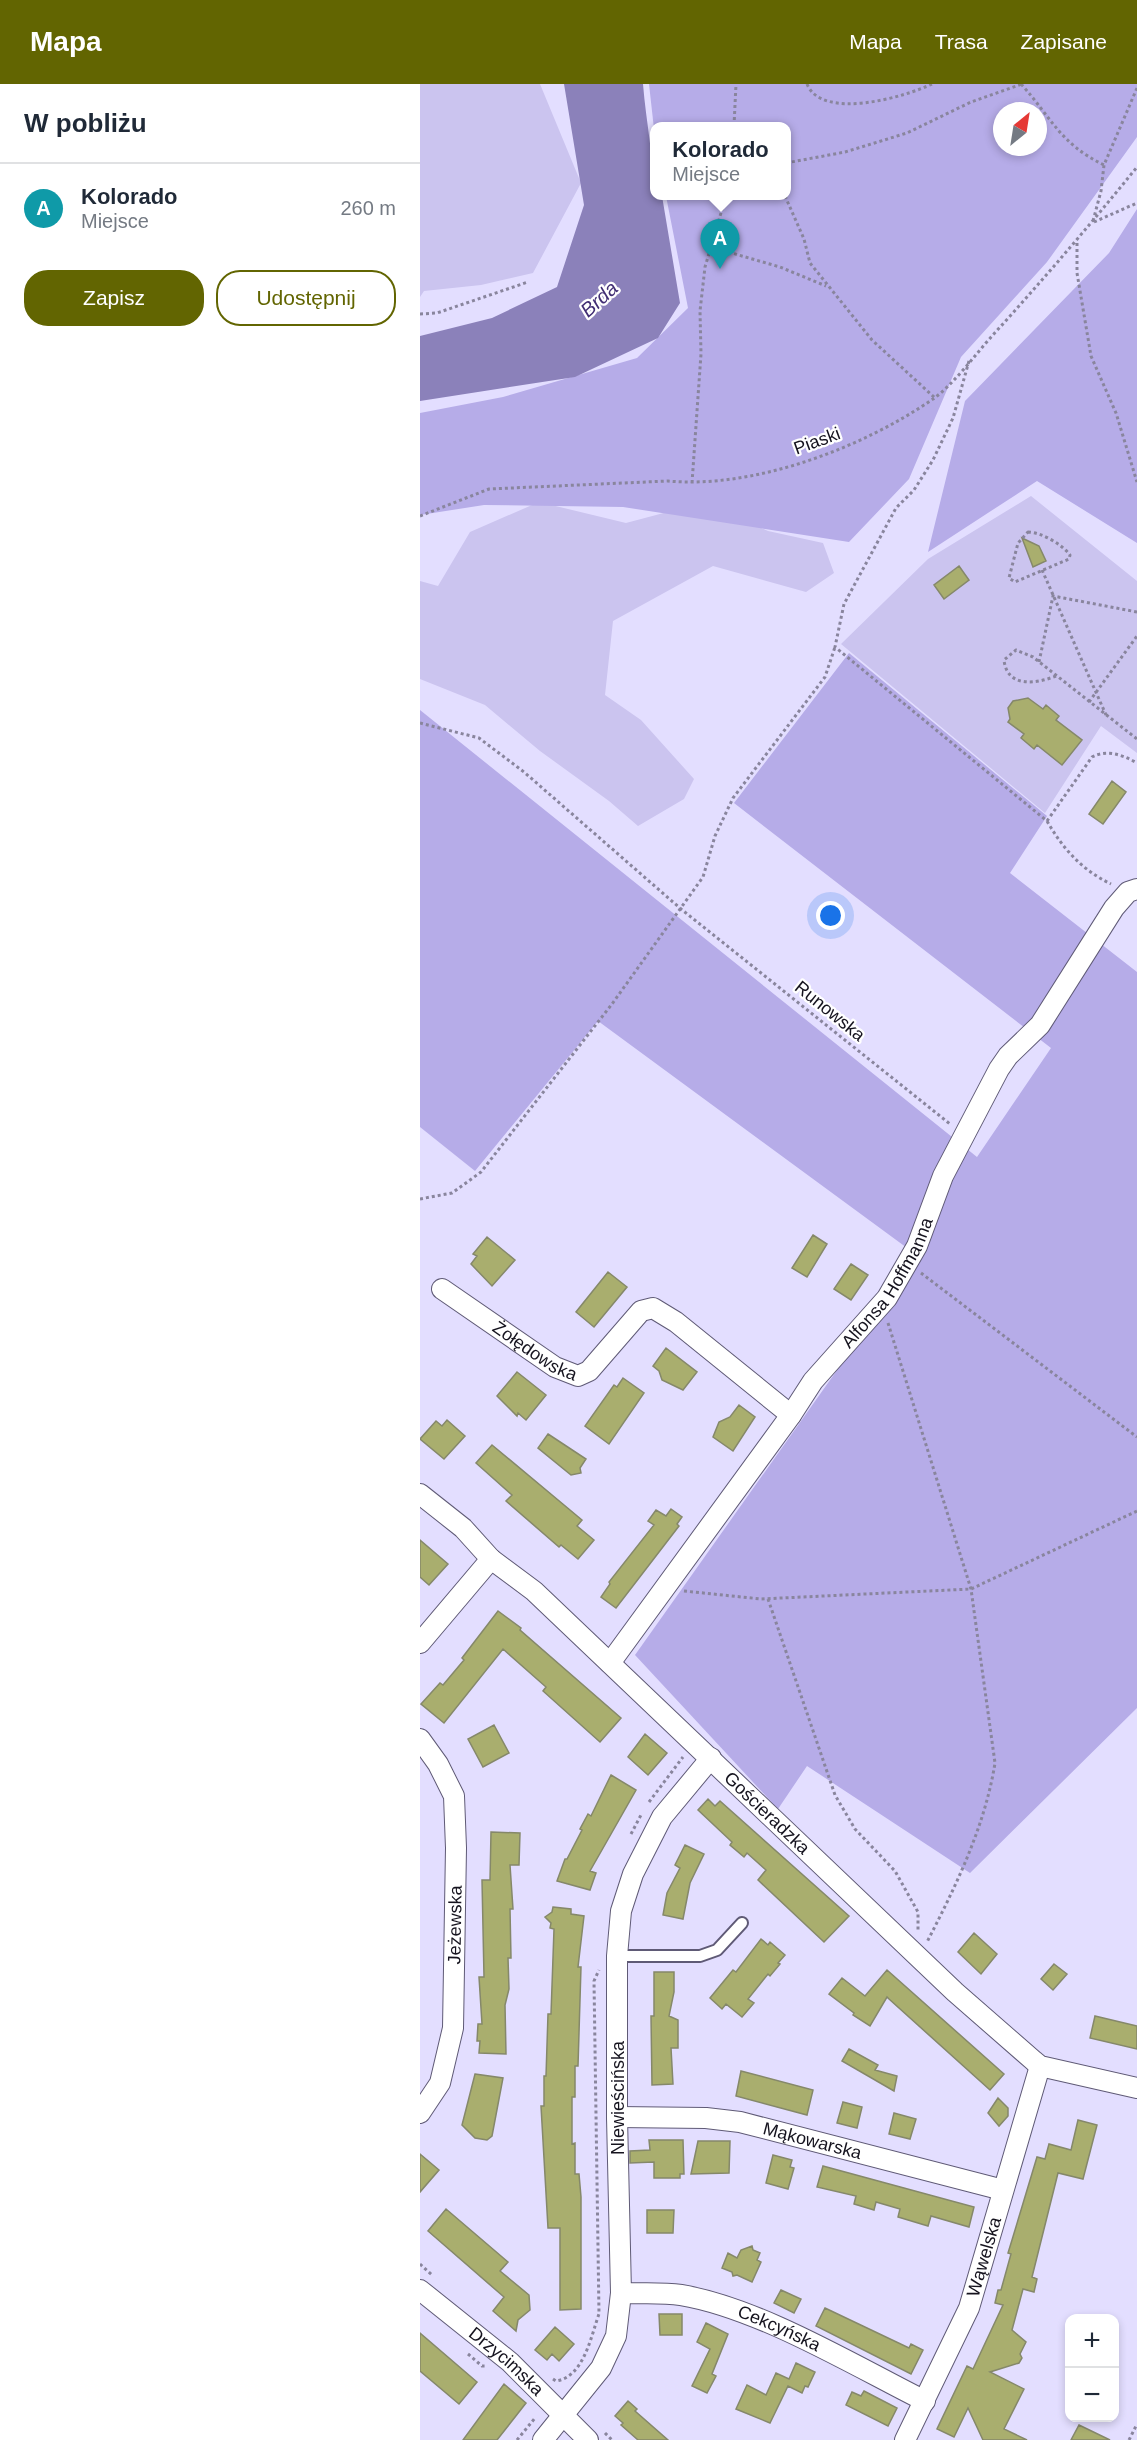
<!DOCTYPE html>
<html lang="pl">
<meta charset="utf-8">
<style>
body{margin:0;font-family:Arial,sans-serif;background:#f6f6f7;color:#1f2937}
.controls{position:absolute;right:18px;bottom:18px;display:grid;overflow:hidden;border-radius:12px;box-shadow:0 3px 9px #0003}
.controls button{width:54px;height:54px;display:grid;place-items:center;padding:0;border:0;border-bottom:2px solid #e0e1e3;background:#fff;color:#1f2937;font:30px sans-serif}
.compass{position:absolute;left:573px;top:18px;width:54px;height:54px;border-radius:50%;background:#fff;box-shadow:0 3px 9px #0003;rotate:30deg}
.you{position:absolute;left:411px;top:832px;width:21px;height:21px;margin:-15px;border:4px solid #fff;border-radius:50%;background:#1a73e8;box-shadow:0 0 0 9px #1a73e833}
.badge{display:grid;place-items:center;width:39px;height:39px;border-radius:50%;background:#626501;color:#fff;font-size:20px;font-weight:700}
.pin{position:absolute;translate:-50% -50px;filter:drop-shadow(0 2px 3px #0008)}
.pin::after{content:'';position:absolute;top:32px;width:21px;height:18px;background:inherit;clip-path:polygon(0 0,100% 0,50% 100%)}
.popup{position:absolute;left:230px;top:38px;width:141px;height:78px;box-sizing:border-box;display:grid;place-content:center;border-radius:12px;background:#fff;filter:drop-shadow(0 2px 4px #0005);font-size:20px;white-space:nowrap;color:#747a83}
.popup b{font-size:22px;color:#1f2937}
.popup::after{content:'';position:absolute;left:50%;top:100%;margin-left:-12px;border:12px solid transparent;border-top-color:#fff}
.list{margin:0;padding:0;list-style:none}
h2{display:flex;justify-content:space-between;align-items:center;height:78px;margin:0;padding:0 24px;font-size:26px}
h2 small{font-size:20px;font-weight:400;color:#747a83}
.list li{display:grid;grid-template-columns:39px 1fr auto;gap:18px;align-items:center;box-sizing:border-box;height:90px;padding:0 24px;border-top:2px solid #e0e1e3}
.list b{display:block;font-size:22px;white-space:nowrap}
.list p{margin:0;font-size:20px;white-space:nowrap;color:#747a83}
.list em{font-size:20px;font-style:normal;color:#747a83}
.actions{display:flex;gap:12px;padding:18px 24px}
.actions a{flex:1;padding:14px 0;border:2px solid #626501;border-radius:24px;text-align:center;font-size:21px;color:#626501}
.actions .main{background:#626501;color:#fff}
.map{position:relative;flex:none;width:717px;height:2356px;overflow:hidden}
header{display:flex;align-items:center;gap:36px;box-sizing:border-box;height:84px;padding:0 30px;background:#626501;color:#fff}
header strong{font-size:28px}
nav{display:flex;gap:33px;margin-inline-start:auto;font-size:21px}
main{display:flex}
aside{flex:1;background:#fff}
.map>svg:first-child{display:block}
.green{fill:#cbc4ef}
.forest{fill:#b6ace8;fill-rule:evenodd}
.water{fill:#8b81ba}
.building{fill:#a9ae6e;stroke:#85886a;stroke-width:1.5}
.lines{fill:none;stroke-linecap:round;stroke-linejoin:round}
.lane-casing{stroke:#5f5a76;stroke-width:14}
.street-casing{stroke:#5f5a76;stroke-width:22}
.path{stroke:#89859d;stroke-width:3;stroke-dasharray:3 3;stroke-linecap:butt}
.lane{stroke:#fff;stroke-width:10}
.street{stroke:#fff;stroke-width:20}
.labels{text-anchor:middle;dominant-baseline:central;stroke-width:4.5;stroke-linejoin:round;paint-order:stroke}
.street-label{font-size:18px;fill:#15131e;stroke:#fff}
.water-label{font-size:20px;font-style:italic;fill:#412e74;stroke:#fff}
</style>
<header>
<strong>Mapa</strong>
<nav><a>Mapa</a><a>Trasa</a><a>Zapisane</a></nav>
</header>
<main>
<aside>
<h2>W pobliżu<small></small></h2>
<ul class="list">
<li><span class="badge" style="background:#0f9aa8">A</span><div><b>Kolorado</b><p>Miejsce</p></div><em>260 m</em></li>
</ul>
<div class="actions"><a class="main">Zapisz</a><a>Udostępnij</a></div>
</aside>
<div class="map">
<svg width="717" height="2356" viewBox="0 0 717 2356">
<rect width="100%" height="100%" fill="#e3deff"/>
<path class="green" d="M0,0h120l41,99 -48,90 -52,12 -57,6 -4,6z
M611,412l106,85v172l-36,-27 -56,87 -204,-169 87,-85z
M119,418l87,21 79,-21 63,29 55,12 11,30 -28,19 -93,-26 -100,55 -8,74 36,25 53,59 -10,20 -46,27 -29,-25 -69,-50 -55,-46 -65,-26v-98l18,5 32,-54z"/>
<path class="forest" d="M229,0h488v53l-90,125 -86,95 -52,122 -60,63 -226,-35 -139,-2 -64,10v-102l83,-16 134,-39 51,-50 -22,-112h120v-70h-132v3zM582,27h36v36h-36z
M717,125v334l-100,-62 -109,71 37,-151 144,-148z
M429,569l198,163 -37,57 127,99v736l-167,165 -163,-107 -29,43 -143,-154 283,-399 -320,-235 -123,150 -55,-44v-417l557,447 74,-109 -317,-245z"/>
<path class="water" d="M144,0h79c3,38 11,74 11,112h8l18,107 -22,35 -83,39 -155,24v-65l72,-18 65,-31 27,-82z"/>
<path class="building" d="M602,454l17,8 7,15 -13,6z
M539,482l10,14 -25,19 -10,-14z
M608,614l15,11 3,-4 13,11 -3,4 26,20 -20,25 -25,-20 -3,4 -13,-11 3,-4 -16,-12 2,-3 -2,-11 5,-7z
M692,697l14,11 -23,32 -14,-10z
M393,1151l14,9 -20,33 -15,-9z
M67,1153l28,23 -23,26 -21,-22 6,-8 -4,-2z
M431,1180l17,11 -17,25 -17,-11z
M188,1188l19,15 -33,40 -18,-15z
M246,1264l31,24 -14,18 -21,-10 -3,-9 -6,-5z
M97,1288l29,23 -20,25 -8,-7 -1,3 -20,-20z
M203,1294l21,15 -35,51 -24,-18 29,-41 3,2z
M319,1321l16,12 -22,34 -20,-14 6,-15 11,-5z
M27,1336l18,16 -21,23 -24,-20 16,-18 6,5z
M128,1350l38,25 -6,9 1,5 -10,2 -33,-27z
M72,1361l90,75 -5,6 17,14 -16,19 -17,-14 -2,2 -53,-46 6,-6 -36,-32z
M251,1425l11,8 -5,7 2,2 -63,82 -15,-11 9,-13 -1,-2 45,-57 -6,-4 8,-11 10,6z
M0,1456l28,24 -19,21 -9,-8z
M78,1527l23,17 -1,2 101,88 -21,24 -57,-51 3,-4 -43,-38 -59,74 -23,-19 19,-21 3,2 21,-25 -2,-2z
M74,1641l15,28 -26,14 -15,-28z
M225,1650l22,19 -19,22 -20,-18z
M191,1691l25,15 -46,81 6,2 -6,17 -33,-9 8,-22h2l15,-29 -2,-1 8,-15 3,2z
M288,1715l7,7 5,-5 129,115 -25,26 -66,-62 8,-10 -19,-17 -3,4 -14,-12 2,-3 -34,-32z
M71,1748l29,1 -1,32h-9l3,44h-3l1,49h-3l1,31 -4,16 1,49 -27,-1 1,-12h-3l1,-17h4l-3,-47h5l-2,-97h8z
M265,1761l19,9 -14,29 -7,36 -20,-4 4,-22 13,-25 -5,-3z
M133,1823l18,2v5l13,2 -6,51h3l-3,99h-3v31h-3v47l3,-1v31h4l2,23v112l-21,1v-82h-12l-7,-122h3v-30h2l2,-62h3l3,-85 -4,-1 1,-5 -6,-6 7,-5z
M554,1849l23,21 -16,20 -23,-22z
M341,1855l7,6 2,-3 15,13 -7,8 2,1 -10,12 -2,-2 -20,25 6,4 -12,14 -16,-13 -4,5 -12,-11 23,-28 3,2z
M634,1880l13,10 -14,16 -12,-11z
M467,1886l117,104 -14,16 -101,-91 -2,-2 -17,29 -17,-11 1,-2 -25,-19 13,-16 23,18z
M234,1888h20v20l-5,24 9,4v28h-7l2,36 -21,1 -1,-69h3z
M675,1932l42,10v23l-47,-11z
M429,1965l29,16 -3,5 22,6 -3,15 -52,-30z
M321,1987l72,19 -6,25 -71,-19z
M55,1990l28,4 -11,58 -5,4 -12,-2 -13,-13z
M578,2014l10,10v8l-9,10 -11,-13z
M423,2018l19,5 -5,21 -20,-5z
M474,2029l22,6 -6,20 -21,-5z
M658,2036l19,5 -14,54 -25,-6 -26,104 5,2 -3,13 -11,-3 -11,41 14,12 -6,12 2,4 -3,5 -29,9 34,17 -20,40 23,11h-44l-15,-32 -14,29 -17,-8 30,-63 6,3 30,-64 -8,-2 3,-13h3l10,-36 -3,-1 4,-13 25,-83 8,2 4,-15 22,6z
M229,2056h34l1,34h-4v4h-26v-16l-24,1v-12l20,-1z
M278,2057h32l-1,32 -38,1z
M0,2070l19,16 -19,22z
M353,2071l19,5 -2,7 4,1 -6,21 -22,-6z
M403,2082l151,41 -5,20 -38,-11 -3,10 -30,-9 2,-8 -24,-7 -2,8 -20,-6 2,-8 -39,-9z
M26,2125l62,53 -8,9 29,24 1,15 -12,10 -2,11 -23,-20 11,-14 -76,-66z
M227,2126h27l-1,23h-26z
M332,2162l1,4 7,3 -3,7 4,2 -9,20 -15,-7 -4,1 -1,-4 -10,-4 6,-15 9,5 4,-8z
M361,2206l20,9 -7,14 -20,-10z
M405,2224l84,40 2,-4 12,6 -12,24 -95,-48z
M239,2230h23v21h-22z
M286,2239l22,11 -16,40 4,2 -9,17 -15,-7 18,-37 -13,-7z
M135,2243l19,17 -15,17 -7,-7 -5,6 -12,-10z
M0,2249l57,49 -18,22 -39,-33z
M376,2279l19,9 -7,15 -3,-1 -3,7 -14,-7 -18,37 -34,-14 11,-24 19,10 10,-22 13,6z
M84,2300l22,19 -29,37h-34z
M444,2307l33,17 -9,18 -42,-21 6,-13 9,4z
M208,2317l9,8 -2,2 33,29h-30l-17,-15 2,-2 -8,-7z
M659,2341l31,15h-39z"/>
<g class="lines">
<g class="lane-casing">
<path id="lane" d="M197,1872h83l17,-6 25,-27"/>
</g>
<g class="street-casing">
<g id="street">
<path id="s1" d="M22,1205l113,78 23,9 11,-5 52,-60 12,-3 23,14 115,93"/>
<path id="s2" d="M0,1410l43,34 28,31 43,32 421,401 79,69 6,5 97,22"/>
<path d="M0,1559l71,-84"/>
<path id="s3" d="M190,1579l181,-248 22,-34 74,-83 30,-52 26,-70 56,-107 9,-13 32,-31 74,-117 14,-16 9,-3"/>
<path d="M0,1655l18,25 16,32 2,52 -3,180 -13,55 -20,30"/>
<path id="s4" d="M197,2033l89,1 34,4 263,68"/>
<path id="s5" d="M0,2206l90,72 78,78"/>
<path id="s6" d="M201,2209c19,1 40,-1 60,2 78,13 172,70 244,106"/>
<path d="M123,2356l58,-72 15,-32 5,-43 -4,-176v-161l4,-45 12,-37 29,-57 49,-59"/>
<path id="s7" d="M485,2356l64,-132 71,-242"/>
</g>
</g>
<path class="path" d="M387,0c15,37 98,13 125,0
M601,0c31,34 38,59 83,81
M314,42l2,-42
M366,79l59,-11 62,-19 64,-31 51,-18
M365,112l19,43 6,24 62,77 63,58
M673,137l8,-30 3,-26 33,-77
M674,138l43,-19
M657,159v30l14,83 25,57 21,69
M291,163l69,20 46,19
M0,230l17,-1 91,-31
M549,277l-16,57 -20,42 -19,30 -18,18 -52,96 -9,43 212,174 45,-64c15,-8 31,-2 45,6
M272,399l9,-129 -1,-43 5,-44 21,-71
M0,432l69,-27 179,-8c86,8 194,-33 265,-82 20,-14 42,-44 59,-63 50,-55 98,-111 145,-169
M608,448c13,0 35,13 42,23l-1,4 -54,23 -6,-4 1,-4 8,-31z
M622,486l64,145
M619,578l14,-66 84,16
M636,592c-20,8 -49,12 -52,-16l12,-10 17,7 104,82
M669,618l48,-66
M0,639l59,15 45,34 157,137 269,215
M627,737c16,28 35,49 64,63
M0,1115l32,-6 29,-21 131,-168 91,-127 12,-41 18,-38 92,-121 10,-30
M501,1189l216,164
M468,1239l83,266 24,174c-10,63 -39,123 -68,179
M264,1507l77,8 210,-10 166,-78
M348,1515l67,196 20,34 40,42 23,41v19
M229,1718l34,-45
M211,1750l10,-19
M0,2180l12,11
M48,2270l14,12h5
M133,2295l3,2c28,-4 35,-45 43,-67l-5,-333 5,-11
M185,2349l7,7
M97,2356l18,-22
M709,2356l8,-16"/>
<use href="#lane" class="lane"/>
<use href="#street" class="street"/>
</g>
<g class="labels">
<g class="street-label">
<text transform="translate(397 357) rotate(-20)">Piaski</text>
<text transform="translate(410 927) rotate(39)">Runowska</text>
<text stroke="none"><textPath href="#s3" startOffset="472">Alfonsa Hoffmanna</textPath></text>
<text stroke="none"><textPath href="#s1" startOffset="112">Żołędowska</textPath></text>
<text stroke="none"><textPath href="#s2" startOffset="472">Gościeradzka</textPath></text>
<text transform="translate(35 1841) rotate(-89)">Jeżewska</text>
<text transform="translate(198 2014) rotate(-90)">Niewieścińska</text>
<text stroke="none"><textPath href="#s4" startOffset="198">Mąkowarska</textPath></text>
<text stroke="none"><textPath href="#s7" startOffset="200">Wąwelska</textPath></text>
<text stroke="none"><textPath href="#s6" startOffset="164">Cekcyńska</textPath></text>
<text stroke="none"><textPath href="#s5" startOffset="112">Drzycimska</textPath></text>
</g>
<g class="water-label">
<text transform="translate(179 215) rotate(-42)">Brda</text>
</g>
</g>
</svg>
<div class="controls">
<button>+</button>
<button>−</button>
</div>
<svg class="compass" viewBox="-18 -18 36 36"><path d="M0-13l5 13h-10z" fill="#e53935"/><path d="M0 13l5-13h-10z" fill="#747a83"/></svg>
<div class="you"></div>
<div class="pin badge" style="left:300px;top:185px;background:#0f9aa8">A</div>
<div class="popup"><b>Kolorado</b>Miejsce</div>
</div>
</main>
